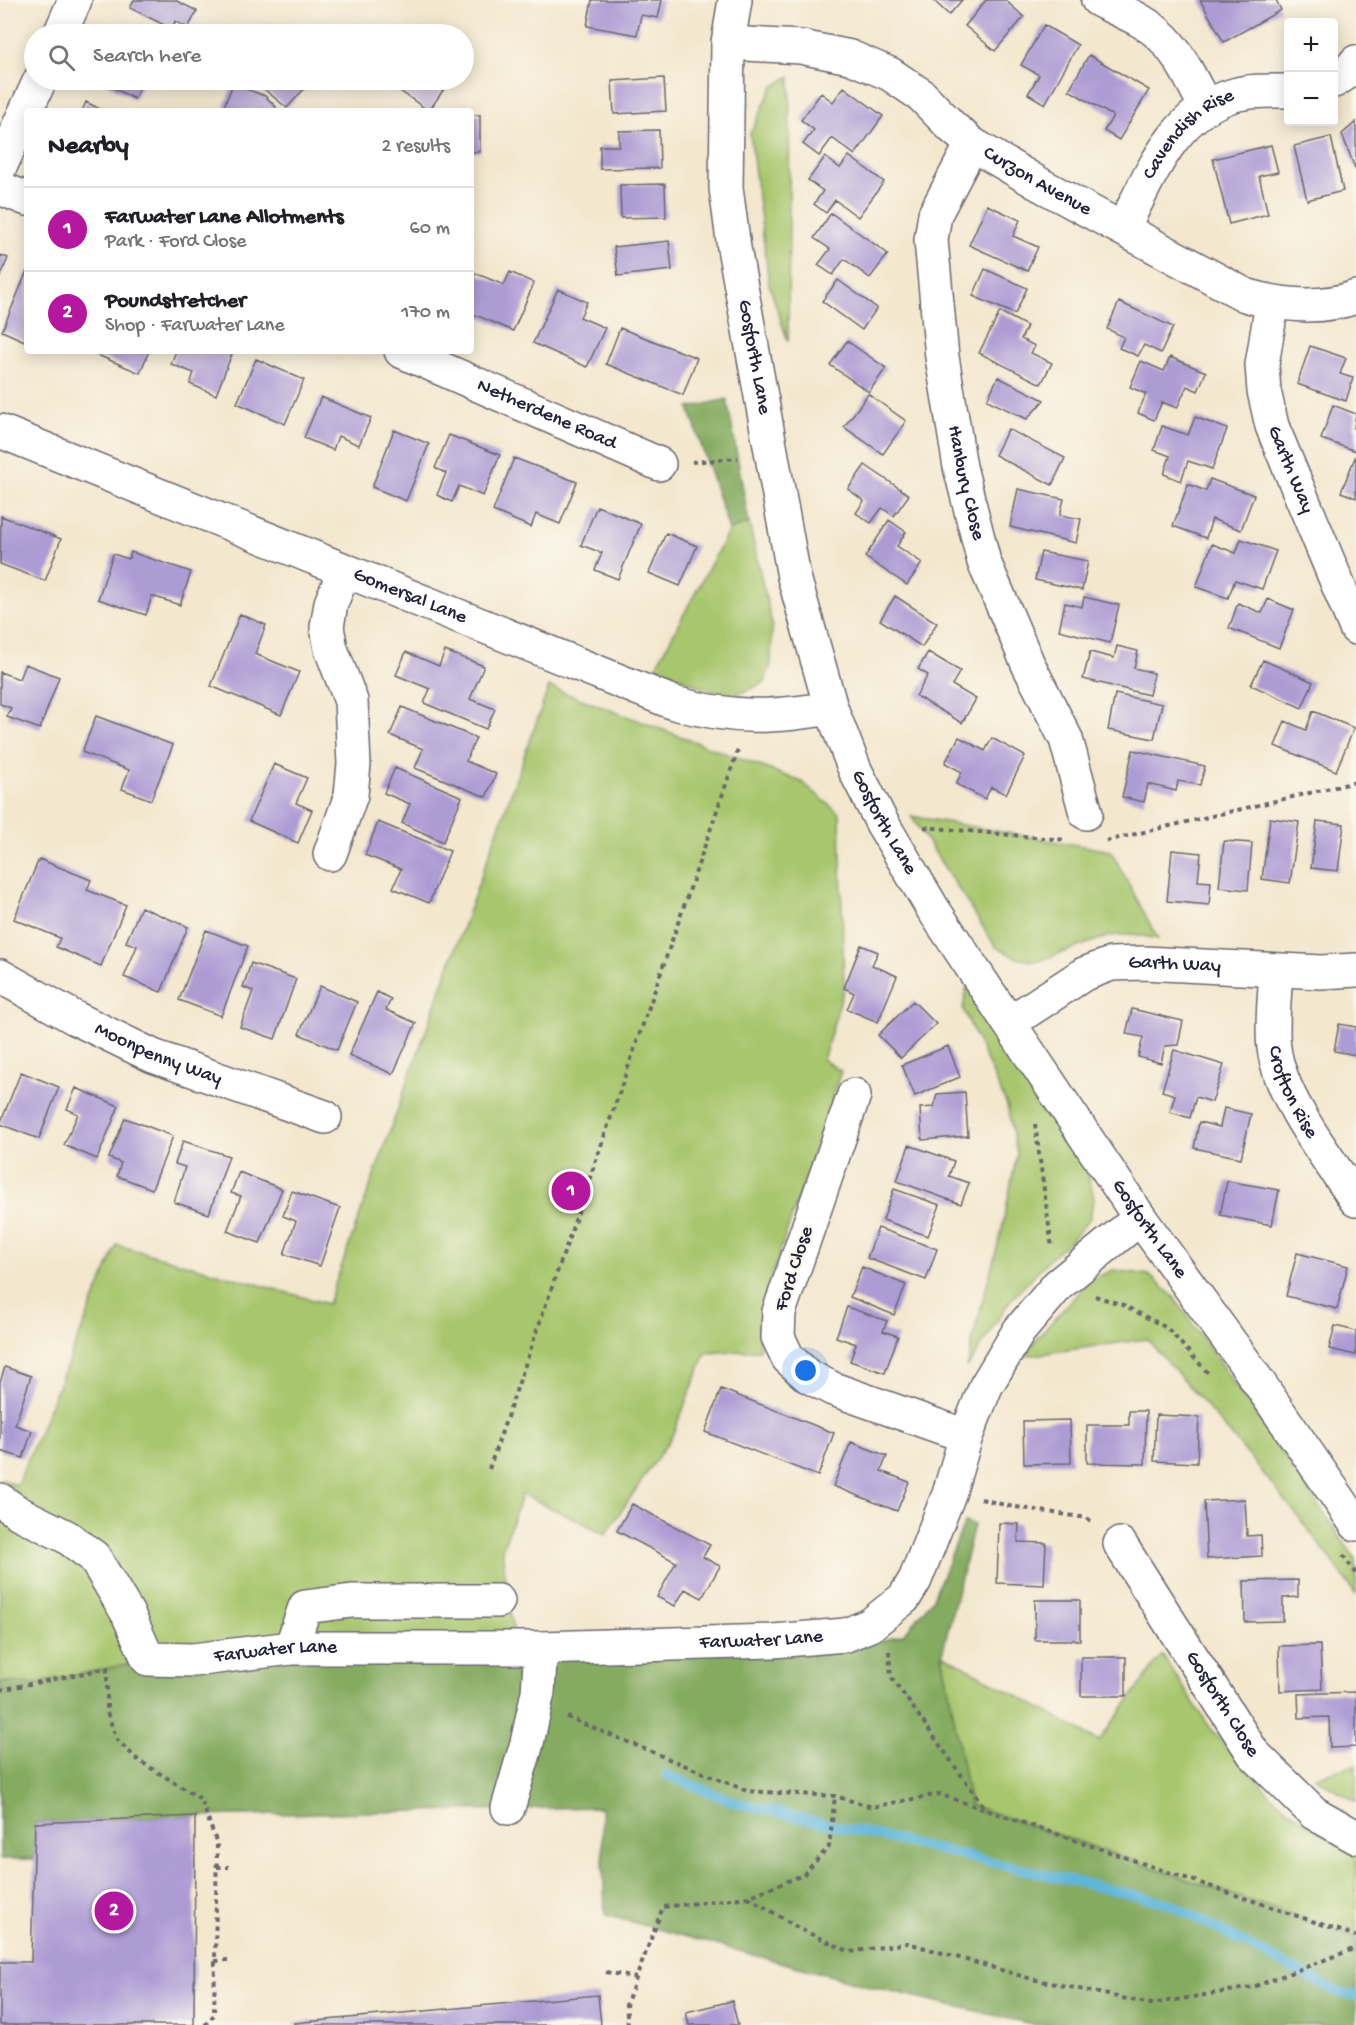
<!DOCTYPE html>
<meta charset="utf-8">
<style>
body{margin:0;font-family:"Gochi Hand",sans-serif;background:#f6f6f6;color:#202124}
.controls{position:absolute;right:18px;top:18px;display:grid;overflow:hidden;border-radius:6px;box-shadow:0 3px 15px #0003}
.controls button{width:54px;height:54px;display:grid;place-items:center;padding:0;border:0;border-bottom:2px solid #e0e0e0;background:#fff;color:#202124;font:30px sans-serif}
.you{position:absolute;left:806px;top:1371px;width:21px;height:21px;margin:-15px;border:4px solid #fff;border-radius:50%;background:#1a73e8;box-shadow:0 0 0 9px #1a73e833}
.badge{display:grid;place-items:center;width:39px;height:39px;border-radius:50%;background:#b5179e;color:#fff;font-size:20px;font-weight:700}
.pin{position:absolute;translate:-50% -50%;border:3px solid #fff;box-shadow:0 2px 6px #0006}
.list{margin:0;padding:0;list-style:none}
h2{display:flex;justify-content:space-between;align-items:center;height:78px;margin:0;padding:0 24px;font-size:26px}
h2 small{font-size:20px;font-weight:400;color:#757577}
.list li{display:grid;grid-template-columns:39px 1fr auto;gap:18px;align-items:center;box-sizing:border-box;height:84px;padding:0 24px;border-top:2px solid #e0e0e0}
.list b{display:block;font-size:22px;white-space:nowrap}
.list p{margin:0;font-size:20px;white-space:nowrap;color:#757577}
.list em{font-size:20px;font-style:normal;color:#757577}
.icon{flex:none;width:33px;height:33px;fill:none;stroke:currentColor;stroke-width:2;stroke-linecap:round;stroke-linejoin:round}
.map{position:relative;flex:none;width:1356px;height:2025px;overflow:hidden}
.search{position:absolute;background:#fff;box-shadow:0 3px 15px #0003;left:24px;top:24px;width:450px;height:66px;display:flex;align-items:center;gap:15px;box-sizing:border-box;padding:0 21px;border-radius:33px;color:#757577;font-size:22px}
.panel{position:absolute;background:#fff;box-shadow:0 3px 15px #0003;left:24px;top:108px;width:450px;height:246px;border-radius:6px}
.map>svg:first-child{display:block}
.green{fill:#a7c66d;stroke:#647454;stroke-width:1.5}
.forest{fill:#85ab60;stroke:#54664e;stroke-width:1.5}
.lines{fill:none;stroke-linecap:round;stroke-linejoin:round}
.stream{stroke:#5db5da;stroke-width:10}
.building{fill:#ad9bd4}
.minor-casing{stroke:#6b676e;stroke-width:36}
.path{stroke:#6b676e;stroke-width:4;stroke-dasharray:4.5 4.5;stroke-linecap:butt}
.minor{stroke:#fff;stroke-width:33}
.labels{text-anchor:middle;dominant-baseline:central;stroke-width:4.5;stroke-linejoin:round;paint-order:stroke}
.street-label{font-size:20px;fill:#22223b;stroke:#fbf7ec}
</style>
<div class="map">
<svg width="1356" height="2025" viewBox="0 0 1356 2025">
<rect width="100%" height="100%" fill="#fbf7ec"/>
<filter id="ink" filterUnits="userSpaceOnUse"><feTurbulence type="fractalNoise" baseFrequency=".0167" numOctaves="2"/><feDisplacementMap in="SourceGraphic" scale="12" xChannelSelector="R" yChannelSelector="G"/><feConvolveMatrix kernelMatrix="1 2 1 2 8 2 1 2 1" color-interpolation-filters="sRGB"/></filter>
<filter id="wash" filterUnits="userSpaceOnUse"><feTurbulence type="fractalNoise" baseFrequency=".008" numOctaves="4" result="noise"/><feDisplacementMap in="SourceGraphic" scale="24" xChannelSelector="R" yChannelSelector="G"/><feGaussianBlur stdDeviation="1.35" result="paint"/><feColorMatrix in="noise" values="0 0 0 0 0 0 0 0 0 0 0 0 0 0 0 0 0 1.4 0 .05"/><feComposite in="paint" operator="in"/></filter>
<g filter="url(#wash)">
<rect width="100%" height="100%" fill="#f3e7ce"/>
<path class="green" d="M790,76l-2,266 -19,-58 -19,-150 22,-46z
M749,523l23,101 -1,40 -6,18c-11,5 -22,12 -35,12 -21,0 -54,-19 -74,-28l73,-136z
M549,687l253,95 38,32 4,174 -21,72 18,11 -78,231 -5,25 2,23 -54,3 -34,83 -66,98 -84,-40 -20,56 16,114 -381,-2 -103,22 -34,-2v-203l17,6 100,-240 211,59z
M911,816l200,35 47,88 -25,-5 -24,2 -73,26 -19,-4 -21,-11z
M967,986l119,182 8,29 -4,21 -14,17 -28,25 -39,42 -42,66 6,-31 29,-108 15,-75 -10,-49 -44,-96z
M1113,1270l36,5 25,22 182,263v35c-63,-91 -136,-174 -209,-256l-122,17 13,-19 52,-57z
M942,1654l157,87 63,-86 51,77 62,67 49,37 32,16v85l-386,-132z
M1356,1765v37l-42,-25z"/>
<path class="forest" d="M727,399l22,124 -20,7 -40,-122z
M965,1522l9,3 -32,129 28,151 386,132v88h-320l-163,-38 -268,-72 -4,-108 -406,9 -160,7 -1,36h-34v-177l34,2 103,-22 718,-13 49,-15 28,-34z"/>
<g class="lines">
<path class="stream" d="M667,1775l70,28 431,100 171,90 17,3"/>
</g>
<g id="blocks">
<path class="building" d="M134,0h41l22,11 -9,17 -13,-7 -3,8 -42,-21z
M592,0h70l-4,18 -17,-3 -4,20 -50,-9z
M933,0h29l-13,15z
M986,0h19l19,17 -29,34 -30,-25z
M1200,0h76l5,10 -57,32z
M1044,25l34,20 -33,59 -17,-10 11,-19 -18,-10z
M340,26l32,4 -1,4h-32z
M1089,55l60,35 -30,50 -15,-9 9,-15 -44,-26z
M664,78l2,33 -52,3 -2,-33z
M99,80h45l-10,19z
M253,80h59l-25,28z
M393,80h57l-21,31 -39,-27z
M233,84l32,12 11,11 -2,4h-36l-14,-5z
M844,87l39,29 -28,39 -23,-17 -13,18 -16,-12 11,-14 -13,-10 20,-27 12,9z
M86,102l18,9h-22z
M471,115h9v37h-9z
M1356,122v49l-14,-37z
M659,130l1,38 -60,1v-23h19v-15z
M1331,137l12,54 -36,9 -13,-54z
M1271,145l7,27 -19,4 9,38 -39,10 -16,-65z
M849,156l35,26 -26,35 -23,-17 -9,13 -12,-9 9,-13 -15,-11 17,-23 15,11z
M665,184l1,33 -45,1 -1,-33z
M987,205l33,15 -7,16 25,11 -11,24 -58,-26z
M831,213l57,41 -18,24 -26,-19 -11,16 -15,-10 12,-16 -16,-11z
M669,241l3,29 -54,6 -4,-29z
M0,255l8,3 -8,20z
M985,269l42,19 -12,26 -42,-18z
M27,271v71l-25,-11z
M510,272l24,11 -21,48 -42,-18v-31l4,-9 29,12z
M838,280l39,28 -15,22 -40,-29z
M558,289l29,13 -7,15 25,11 -18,39 -54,-24z
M1119,302l54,25 -12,26 -17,-8 -6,11 -19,-8 5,-11 -17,-8z
M1000,312l27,14 -6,13 14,7 -4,7 21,10 -11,21 -62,-31z
M620,328l77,30 -14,37 -77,-31z
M847,341l39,27 -17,24 -39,-27z
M1310,346l36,12 -6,16 13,4 -7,23 -49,-17z
M88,351h61l-9,22z
M176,351h57l-17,44 -26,-11 4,-11 -23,-9z
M1170,357l36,15 -8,19 -11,-5 -10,22 -15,-6 -8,18 -16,-7 8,-19 -16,-7 11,-26 23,10z
M256,359l48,21 -19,44 -48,-21z
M998,377l46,23 -17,19 -40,-19z
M868,394l38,27 -23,33 -39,-27z
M321,397l50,21 -12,27 -21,-9 -5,14 -29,-12z
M1333,405l23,9 -2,14 2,1v22l-35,-12z
M1195,417l32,12 -15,40 -24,-8 -7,20 -17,-7 6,-18 -16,-6 8,-24 26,9z
M1008,429l57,29 -13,27 -57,-30z
M394,430l35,14 -23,57 -34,-14z
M449,435l51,20 -17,41 -24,-10 -7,16 -15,-7 9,-22 -11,-5z
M1356,455v43l-15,-6z
M514,458l63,24 -17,42 -24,-10 -5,13 -38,-16z
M865,465l44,30 -15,21 -12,-8 -11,15 -15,-10 8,-12 -16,-12z
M1210,479l44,16 -13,35 -29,-11 -6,19 -33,-12 15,-42 18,7z
M1018,489l46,10 -4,16 21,4 -5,24 -66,-16z
M597,506l44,18 -23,55 -23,-9 7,-17 -21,-8z
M1,516l60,23 -16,42 -45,-17z
M889,520l17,12 -9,14 25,17 -15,22 -42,-28z
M666,533l31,13 -17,40 -31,-13z
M1241,539l35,12 -14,38 -27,-9 -7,18 -32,-11 16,-43 24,9z
M131,552l60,20 -11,33 -28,-9 -6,19 -48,-16 15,-45 16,5z
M1041,552l47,9 -6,29 -47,-10z
M895,596l42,27 -15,24 -42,-27z
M1084,597l35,8 -9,38 -51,-13 6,-27 17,4z
M1268,599l26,11 -15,38 -50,-20 9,-25 24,10z
M240,614l26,11 -11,29 44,18 -18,43 -70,-29z
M1117,646l21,5 -4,17 20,5 -5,22 -66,-16 7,-27 24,6z
M445,651l39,15 -14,33 25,10 -9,20 -62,-26 6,-14 -34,-14 10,-23 33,14z
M928,652l32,19 -8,14 24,14 -14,24 -46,-27 12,-21 -10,-6z
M1263,660l50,22 -11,26 -51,-23z
M25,664l34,13 -19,52 -33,-12 4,-9 -11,-4v-32l19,7z
M1115,694l47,10 -8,35 -46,-9z
M402,707l74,31 -10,23 30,13 -10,23 -71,-29 8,-19 -33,-14z
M1313,711l41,17 -18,43 -61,-25 10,-25 21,9z
M96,716l77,29 -22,55 -29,-11 7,-19 -47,-18z
M959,737l26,14 7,-13 33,18 -19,38 -15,-7 -6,12 -29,-15 6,-12 -17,-9z
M1133,750l72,16 -5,19 -22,-4 -2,10 -28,-7 -4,18 -22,-5z
M274,764l33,14 -11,25 16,7 -14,33 -49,-22z
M395,768l67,29 -19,45 -41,-19 8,-19 -26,-11z
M1270,818l29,4 -9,61 -28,-4z
M1317,821l27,3 -6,47 -27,-3z
M378,822l72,29 -21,52 -36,-15 8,-19 -36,-14z
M1224,841l28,2 -4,47 -29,-3z
M1172,850l29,3 -3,28 13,1 -2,23 -42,-4z
M39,859l52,21 -4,10 39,15 -25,61 -45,-19 4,-9 -46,-19z
M141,907l47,20 -27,65 -37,-15 13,-31 -11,-4z
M206,930l42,16 -27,70 -42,-16z
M861,945l17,7 -6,13 25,11 -19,46 -31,-13 7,-16 -10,-5z
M251,963l45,16 -21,60 -35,-12 13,-36 -10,-4z
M320,986l37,16 -20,48 -38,-16z
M377,992l14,7 -5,11 30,13 -23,51 -44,-19z
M913,1001l23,23 -35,34 -23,-23z
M1132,1009l51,12 -5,24 -13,1 -4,17 -23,-6 5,-20 -17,-3z
M1339,1024l17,3v28l-22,-4z
M948,1046l12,31 -45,19 -13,-31z
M1174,1050l50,15 -12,37 -16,-5 -6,21 -20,-6 5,-17 -13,-4z
M21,1072l38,15 -20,52 -39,-15z
M76,1088l43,18 -22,53 -33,-14 14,-31 -11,-5z
M965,1092l3,44 -46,4 -2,-32 14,-1 3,-13z
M1224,1108l27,6 -10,44 -47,-10 5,-26 21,5z
M125,1118l48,18 -21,53 -35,-13 4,-13 -12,-5z
M183,1141l46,15 -20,58 -35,-12 11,-35 -10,-3z
M909,1145l45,16 -5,15 20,7 -8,21 -64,-23z
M239,1172l43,17 -22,54 -33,-12 14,-35 -10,-3z
M1227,1181l52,9 -7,35 -52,-10z
M894,1189l46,16 -12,31 -45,-16z
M292,1191l48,17 -20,58 -36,-12 12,-33 -13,-5z
M878,1228l59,21 -11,31 -59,-22z
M1297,1253l51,13 -11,43 -51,-13z
M862,1267l44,18 -12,30 -44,-18z
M847,1307l40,14 -4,10 15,5 -13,37 -35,-12 6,-17 -20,-7z
M1335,1326l21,5v24l-27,-6z
M5,1367l26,9 -16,49 17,6 -9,27 -23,-7v-69z
M721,1389l113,44 -16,43 -113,-44z
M1129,1411h17l-1,53 -58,-1v-38h42z
M1156,1415l43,2 -2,46 -43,-2z
M1070,1420l1,43 -47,1 -1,-43z
M851,1442l36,14 -6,15 28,11 -12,29 -64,-25z
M1245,1499l2,37 14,-1 1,21 -55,3 -3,-58z
M632,1504l78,41 -7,12 17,9 -18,32 -17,-9 -10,17 -18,-9 19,-35 -59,-31z
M999,1523l20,1 -1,18 28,1 -2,42 -47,-2z
M1298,1580v17l-15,1v23l-38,1 -1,-41z
M1035,1600h45v40h-45z
M1320,1645l2,44 -42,2 -1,-45z
M1081,1657h45v39h-45z
M1356,1692v55l-26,1 -1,-31 -30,1 -1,-24z
M195,1816l-1,209h-194v-63h31l4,-139z
M598,1995l3,30h-307v-2z
M732,2001l6,24h-49l-3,-13z"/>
</g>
</g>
<g filter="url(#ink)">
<use href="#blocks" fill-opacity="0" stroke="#6b676e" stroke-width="1.5"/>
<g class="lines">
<g class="minor-casing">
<g id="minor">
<path id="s1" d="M735,0l-7,43 -2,145 8,60 60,329 37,131 24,62 27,53 51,86 76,114 131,195 106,146 110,160"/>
<path d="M1098,0c22,11 48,20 65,38 19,19 30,46 43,69"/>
<path d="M60,34l15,-34"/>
<path id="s2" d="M728,43l73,4 49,10 40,17 31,21 31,32 20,17 69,41 204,110c37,11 74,15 111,2"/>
<path d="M1334,81l14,-9 8,-10"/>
<path id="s3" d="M972,144l-37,70 -4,26 11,117 18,110 24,95 44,102 38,75 20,74"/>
<path d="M0,167l40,-87"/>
<path d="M0,188l27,11"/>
<path id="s4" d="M1123,228c27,-51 50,-116 111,-133 17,-5 37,-4 54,-4"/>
<path id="s5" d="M1272,303l-10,62 2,26 8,35 84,202"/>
<path id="s6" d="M401,351l258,113"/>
<path id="s7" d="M0,431l674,272c59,16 97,15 157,5"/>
<path d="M330,854l21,-59 3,-31 -3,-63 -20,-52 -4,-22 4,-24 13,-31"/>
<path id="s8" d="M1276,970c-1,24 -5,54 -2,78 7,52 53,108 82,152"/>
<path id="s9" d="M0,976l75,42 78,38 172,61"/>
<path id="s10" d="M1009,1023l75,-49 27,-10 33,-1 177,9 35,-2"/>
<path d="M854,1095l-75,217 -1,25 10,21 20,18 25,13 133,47"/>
<path id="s11" d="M0,1500l19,13 48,24 27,20 34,57 20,45 45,1 98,-12h250l232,-7 73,-6 24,-10 34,-27 11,-18 34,-86 17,-58 20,-50 33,-55 39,-46 82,-67"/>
<path id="s12" d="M1120,1544l133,209 61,60 42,24"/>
<path d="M291,1648l14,-41 47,-6h146"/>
<path d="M508,1808l19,-65 11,-51 3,-44"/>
</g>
</g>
<path class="path" d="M692,462l46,-4
M924,827l142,13
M1106,841l250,-59
M1035,1124l17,124
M1095,1296l28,9 44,23 41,45
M489,1469l250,-722
M981,1499l28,7 78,12 6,5
M1343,1555l13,19
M889,1651l2,26 96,134
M107,1668v44l10,28 21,20 63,39 16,45 -3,171 -9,10
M0,1690l109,-22
M567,1717l180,74 88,5 37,11 67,-13 417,142
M217,1867h12
M748,1897l52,32 50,23 58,-9 124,36 119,25 102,-17 103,-39
M215,1961l13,-1
M606,1972l30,6
M628,2025l-2,-20 37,-98 85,-10 55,-22 26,-28 6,-51"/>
<use href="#minor" class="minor"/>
</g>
</g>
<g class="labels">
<g class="street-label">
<text stroke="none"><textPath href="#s4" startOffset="117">Cavendish Rise</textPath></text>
<text stroke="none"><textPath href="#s2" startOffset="350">Curzon Avenue</textPath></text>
<text stroke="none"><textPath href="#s1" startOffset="360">Gosforth Lane</textPath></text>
<text stroke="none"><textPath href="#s6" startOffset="159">Netherdene Road</textPath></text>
<text stroke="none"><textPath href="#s5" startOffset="172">Garth Way</textPath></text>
<text stroke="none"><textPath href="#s3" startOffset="351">Hanbury Close</textPath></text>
<text stroke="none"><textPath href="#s7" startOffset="442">Gomersal Lane</textPath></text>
<text stroke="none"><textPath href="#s1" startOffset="846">Gosforth Lane</textPath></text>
<text stroke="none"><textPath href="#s10" startOffset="182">Garth Way</textPath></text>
<text stroke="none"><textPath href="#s9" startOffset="177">Moonpenny Way</textPath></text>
<text stroke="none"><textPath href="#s8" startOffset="126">Crofton Rise</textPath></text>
<text stroke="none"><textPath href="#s1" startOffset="1332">Gosforth Lane</textPath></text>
<text transform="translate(795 1269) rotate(-72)">Ford Close</text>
<text stroke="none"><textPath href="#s11" startOffset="840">Farwater Lane</textPath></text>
<text stroke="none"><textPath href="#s11" startOffset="354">Farwater Lane</textPath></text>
<text stroke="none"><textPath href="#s12" startOffset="190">Gosforth Close</textPath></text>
</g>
</g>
</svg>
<div class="controls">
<button>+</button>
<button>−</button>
</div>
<div class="you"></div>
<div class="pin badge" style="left:571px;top:1191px">1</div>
<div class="pin badge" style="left:114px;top:1911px">2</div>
<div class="search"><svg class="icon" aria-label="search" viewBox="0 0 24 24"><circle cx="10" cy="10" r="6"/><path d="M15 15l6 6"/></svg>Search here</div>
<section class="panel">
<h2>Nearby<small>2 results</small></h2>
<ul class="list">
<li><span class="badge">1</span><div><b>Farwater Lane Allotments</b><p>Park · Ford Close</p></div><em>60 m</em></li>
<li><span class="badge">2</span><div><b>Poundstretcher</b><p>Shop · Farwater Lane</p></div><em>170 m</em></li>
</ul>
</section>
</div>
